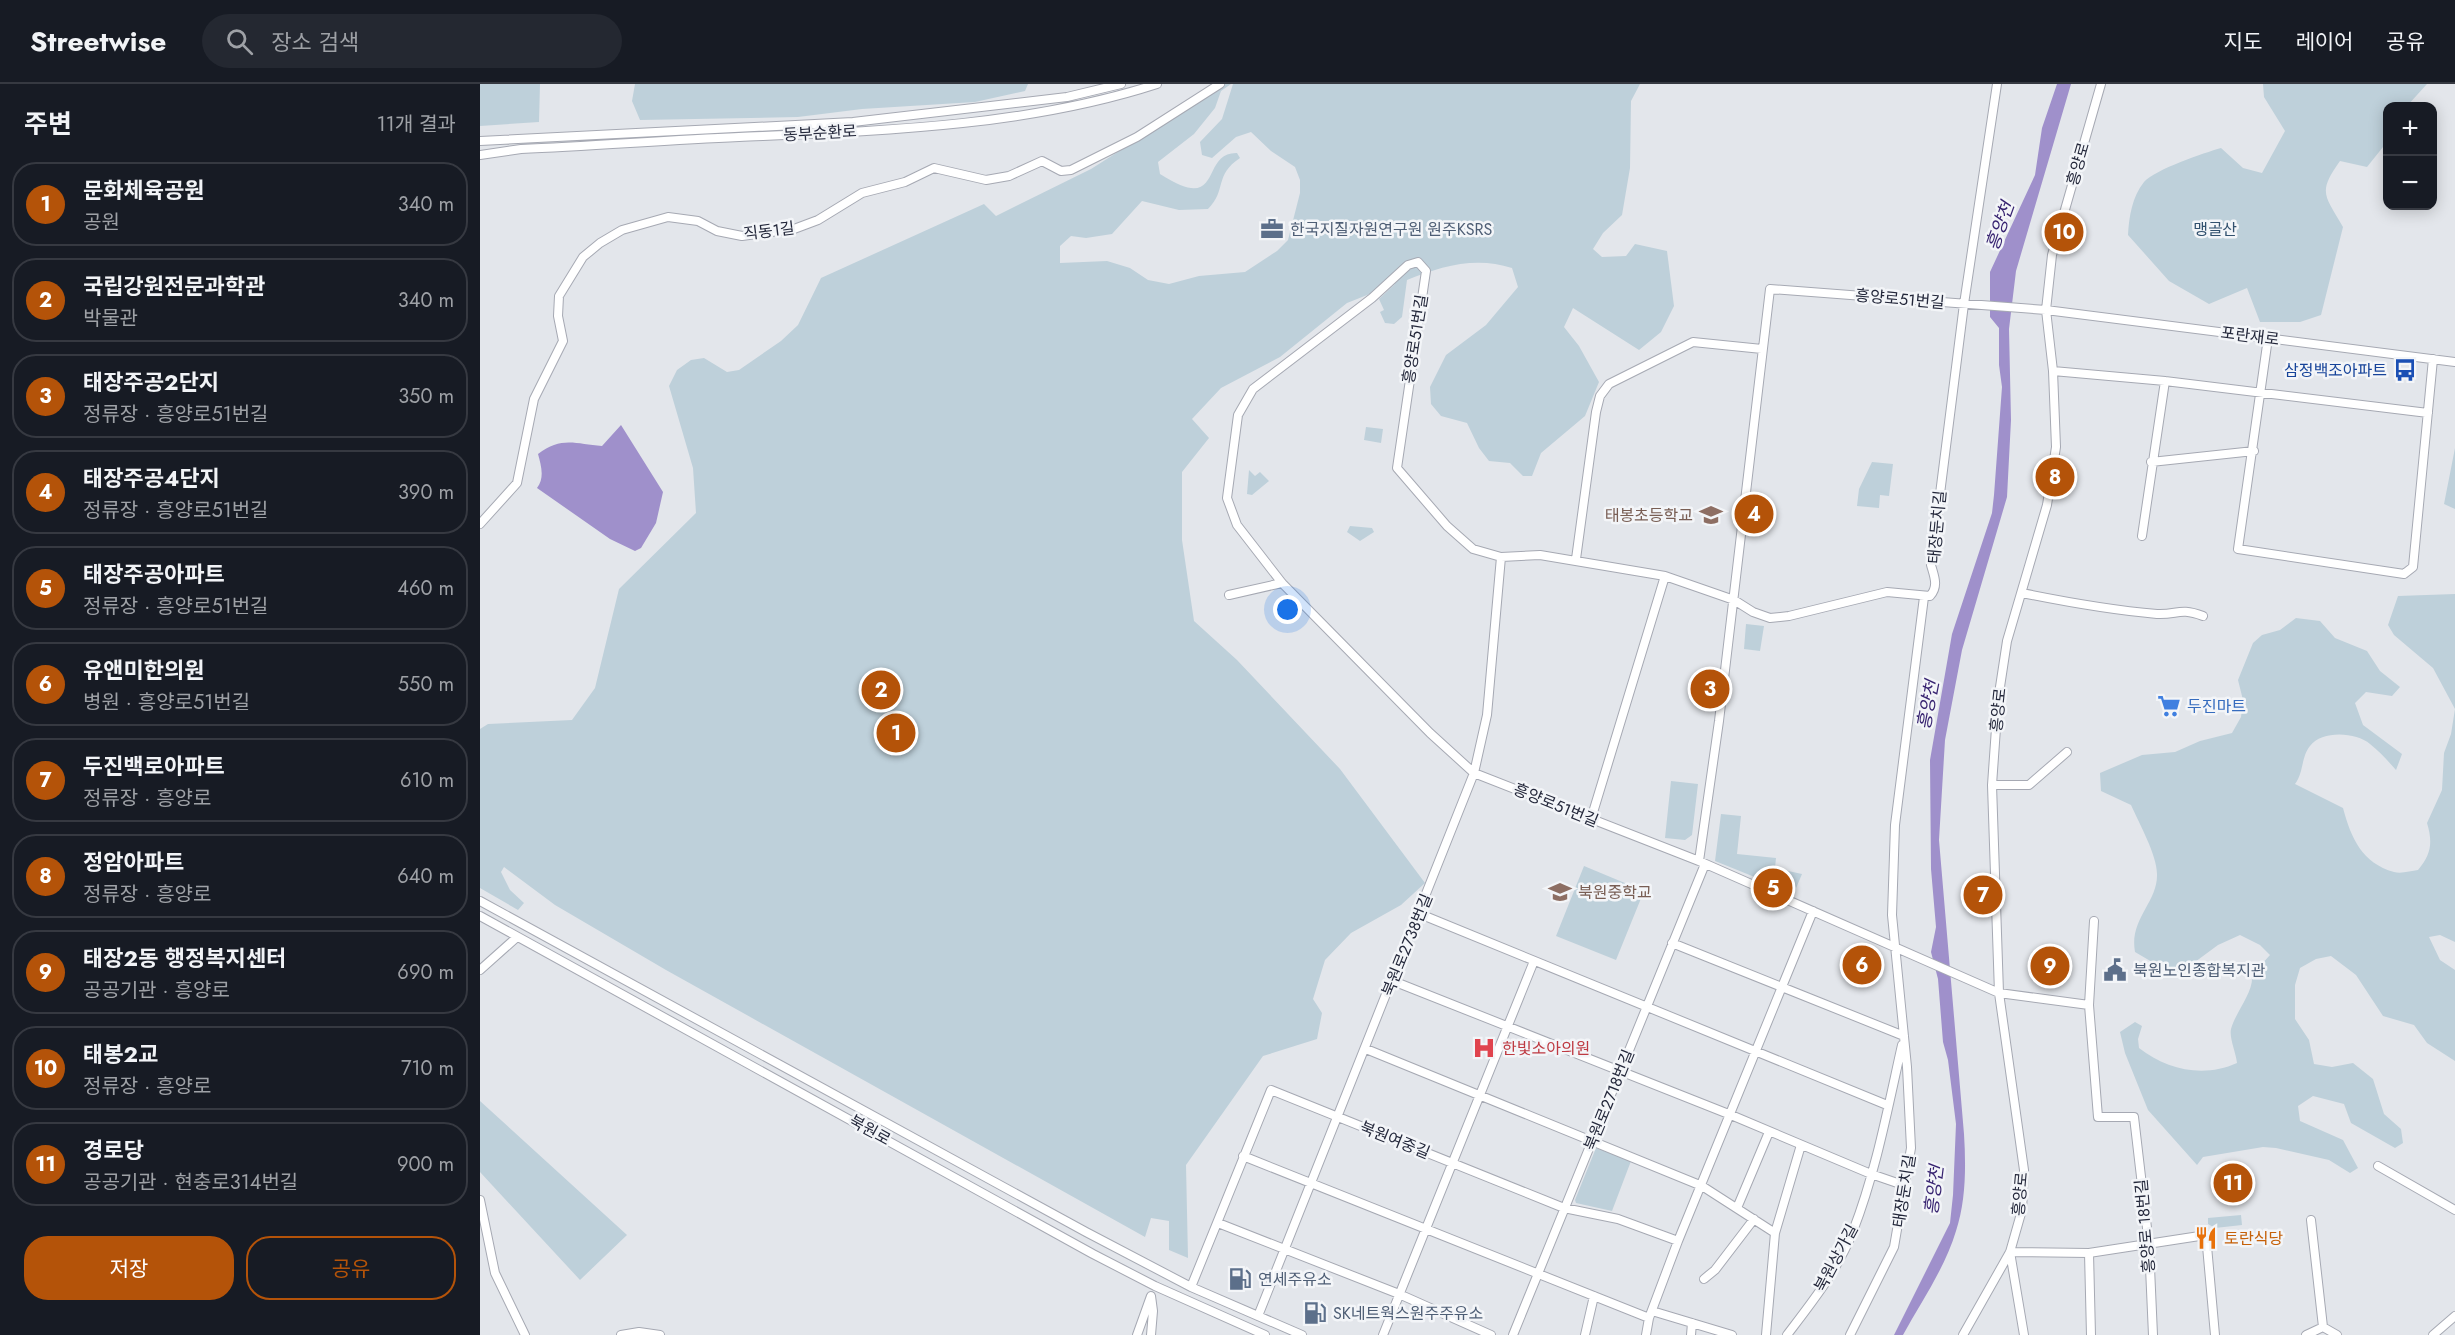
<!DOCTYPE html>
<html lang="ko">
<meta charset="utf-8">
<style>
body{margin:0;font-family:Jost,"Noto Sans KR",sans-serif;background:#242831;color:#f1f3f6}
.controls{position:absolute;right:18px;top:18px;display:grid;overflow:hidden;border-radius:12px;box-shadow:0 3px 15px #0003}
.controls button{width:54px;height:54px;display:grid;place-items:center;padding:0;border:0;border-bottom:2px solid #363941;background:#171b24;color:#f1f3f6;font:30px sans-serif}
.you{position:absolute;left:808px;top:526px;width:21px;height:21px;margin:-15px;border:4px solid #fff;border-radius:50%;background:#1a73e8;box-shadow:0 0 0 9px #1a73e833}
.badge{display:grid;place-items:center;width:39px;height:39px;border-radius:50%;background:#b45309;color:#fff;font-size:20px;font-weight:700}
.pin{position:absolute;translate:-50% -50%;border:3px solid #fff;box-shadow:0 2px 6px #0006}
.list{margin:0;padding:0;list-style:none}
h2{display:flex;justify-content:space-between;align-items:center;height:78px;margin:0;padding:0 24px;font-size:26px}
h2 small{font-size:20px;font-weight:400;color:#9ea1a6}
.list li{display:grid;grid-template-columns:39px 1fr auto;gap:18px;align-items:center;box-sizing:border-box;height:84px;margin:0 12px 12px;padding:0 12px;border:2px solid #363941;border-radius:24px}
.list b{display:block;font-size:22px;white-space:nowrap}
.list p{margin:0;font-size:20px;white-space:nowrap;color:#9ea1a6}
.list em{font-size:20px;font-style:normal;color:#9ea1a6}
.actions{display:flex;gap:12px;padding:18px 24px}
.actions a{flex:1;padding:14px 0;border:2px solid #b45309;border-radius:24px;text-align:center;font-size:21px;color:#b45309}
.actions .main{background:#b45309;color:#fff}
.icon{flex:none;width:33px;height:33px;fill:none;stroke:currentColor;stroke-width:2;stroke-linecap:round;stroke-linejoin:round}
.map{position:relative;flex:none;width:1975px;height:1251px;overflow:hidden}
header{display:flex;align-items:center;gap:36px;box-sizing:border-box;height:84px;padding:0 30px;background:#171b24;border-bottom:2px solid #363941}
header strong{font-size:28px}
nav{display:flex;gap:33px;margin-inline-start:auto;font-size:21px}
.search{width:420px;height:54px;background:#242831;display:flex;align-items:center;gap:15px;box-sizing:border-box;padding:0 21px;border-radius:33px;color:#9ea1a6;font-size:22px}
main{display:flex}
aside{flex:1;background:#171b24}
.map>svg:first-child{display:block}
.green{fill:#bed0da}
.water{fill:#9f90cb}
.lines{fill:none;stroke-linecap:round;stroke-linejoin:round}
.minor-casing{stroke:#a6a9b3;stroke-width:10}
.minor{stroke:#fff;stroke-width:8}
.labels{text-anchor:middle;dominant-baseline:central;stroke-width:5;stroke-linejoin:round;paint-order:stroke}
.street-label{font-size:16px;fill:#24283b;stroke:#f3f5f8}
.service-label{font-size:16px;fill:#4e5e75;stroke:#f3f5f8;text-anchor:start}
.park-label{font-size:16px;fill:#32516e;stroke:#f3f5f8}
.transit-label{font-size:16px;fill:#164399;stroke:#f3f5f8;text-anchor:end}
.education-label{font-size:16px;fill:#785e54;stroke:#f3f5f8;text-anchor:end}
.shop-label{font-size:16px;fill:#366cbe;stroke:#f3f5f8;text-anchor:start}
.health-label{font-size:16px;fill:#be3a42;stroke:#f3f5f8;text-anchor:start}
.food-label{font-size:16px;fill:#c56008;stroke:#f3f5f8;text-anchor:start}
.water-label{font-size:18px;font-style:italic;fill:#382471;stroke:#f3f5f8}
</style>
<header>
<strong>Streetwise</strong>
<div class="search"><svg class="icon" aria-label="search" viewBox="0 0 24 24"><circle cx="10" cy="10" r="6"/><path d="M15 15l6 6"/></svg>장소 검색</div>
<nav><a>지도</a><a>레이어</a><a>공유</a></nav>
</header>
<main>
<aside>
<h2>주변<small>11개 결과</small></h2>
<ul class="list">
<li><span class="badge">1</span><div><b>문화체육공원</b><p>공원</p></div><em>340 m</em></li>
<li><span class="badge">2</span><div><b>국립강원전문과학관</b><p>박물관</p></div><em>340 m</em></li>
<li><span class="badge">3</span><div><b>태장주공2단지</b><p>정류장 · 흥양로51번길</p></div><em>350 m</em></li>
<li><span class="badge">4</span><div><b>태장주공4단지</b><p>정류장 · 흥양로51번길</p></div><em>390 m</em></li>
<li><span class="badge">5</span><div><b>태장주공아파트</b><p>정류장 · 흥양로51번길</p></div><em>460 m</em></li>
<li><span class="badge">6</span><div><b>유앤미한의원</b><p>병원 · 흥양로51번길</p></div><em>550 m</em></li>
<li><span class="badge">7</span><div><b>두진백로아파트</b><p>정류장 · 흥양로</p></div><em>610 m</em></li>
<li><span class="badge">8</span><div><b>정암아파트</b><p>정류장 · 흥양로</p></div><em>640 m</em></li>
<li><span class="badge">9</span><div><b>태장2동 행정복지센터</b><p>공공기관 · 흥양로</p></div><em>690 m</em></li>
<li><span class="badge">10</span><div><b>태봉2교</b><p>정류장 · 흥양로</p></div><em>710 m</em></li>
<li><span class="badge">11</span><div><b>경로당</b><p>공공기관 · 현충로314번길</p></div><em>900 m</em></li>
</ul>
<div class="actions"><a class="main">저장</a><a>공유</a></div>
</aside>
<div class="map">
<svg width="1975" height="1251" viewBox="0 0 1975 1251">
<rect width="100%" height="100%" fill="#e3e6eb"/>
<path class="green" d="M0,0h60l-1,38 -59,4z
M155,0h393l-3,7 -50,11 -113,7 -64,8 -158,3 -8,-19z
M745,0h6l-10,7 -6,17 -21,26 -36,28 2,12c65,42 39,-22 77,-21l3,5c-26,17 -13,32 -32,51l-29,1 -37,-9 -30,33 -26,4 -15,-2 -11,10v17l47,-2 23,7 18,12 21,4 30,-8 46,-4 32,-21 11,-11 12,-47v-13l-5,-13 -24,-16 -20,-19 -15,5 -24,21 -10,-3 -2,-13 22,-23 11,-35h407l-9,17 -1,67 -8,47 -19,18 -10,16 9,8 24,-1 9,-12 32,7 7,55 -13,26 -22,18 -66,-42 -9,19 15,19 20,36 -14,34 -44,37 -9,23h-9l-13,-13 -21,-2 -10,-13 -12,-25 -26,-7 -10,-12 -1,-17 16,-32 40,-30 32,-38 -6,-19c-36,-12 -71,-2 -105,12l-5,37 -8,7 -9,-1 -5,-11 4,-2 -5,-11 16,-15 -48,19 -67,54 -59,31 -29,31 17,19 -27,34v68l12,81 43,39 103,109 85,114 -24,22 -50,28 -26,27 -12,39 9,14 -5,26 -54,17 -77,109 2,93 -19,-8v-29l-18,-3 -6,19 -479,-267 -111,-65 -51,-38 -3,5 9,18 14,13 -6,7 -38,-22v-159l8,-5 84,-4 23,-32 24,-99 77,-76 -3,-45 -24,-82 8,-16 14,-10 13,-2 23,14 12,-2 42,-29 17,-16 23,-47 163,-74 12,12 95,-47z
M1783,0h164l-20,22h-19l-1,36 -20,25 -27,-6c-23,32 -15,34 3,66l-22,88 -21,7h-40l-13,-34 -38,16 -40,-23 -41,-46c1,-18 4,-38 16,-53 12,-13 60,-29 77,-34l22,20 19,5 23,-42 -21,-34z
M886,343l17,2 -2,14 -17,-3z
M1975,364v61l-11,-5z
M1392,378l21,2 -4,32 -9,-1 -1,13 -22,-2 2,-17z
M769,386l6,6 5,-4 9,9 -17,14 -5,-1z
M870,442l22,2 2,4 -14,9 -13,-9z
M1975,510v115l-22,-41 -39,-33 -6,-10 10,-29z
M1816,534l24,3 15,17 32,13 13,20 20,16 -8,9 -26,-4 -11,11 8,22 39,29 -6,16c-8,-9 -17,-19 -26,-26 -14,-12 -48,-14 -60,2 -9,11 -6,26 -15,38l48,24c8,30 19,55 51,64 7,2 17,-1 24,-2 13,-16 15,-27 9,-47l15,-33 2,-37 7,-19 4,-25v233l-15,-7 -11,2 11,23 15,10v91l-28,-18 -13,-18 -31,-9 -27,-41 -25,-19 -15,3 -16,9 -5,17v34l14,21 5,24 18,3 21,-4 20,16 11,35 17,15 2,14 -8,5 -44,-25 -7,-19 -31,-8 -15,10 2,15 43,19 15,28 -8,5 -21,-13 -53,-12 -13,-1 -60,10 -6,8 -49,-55 -23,-57 -5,-21 15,-10 7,4 -4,13 1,9c28,22 65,30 98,15 -1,-10 -8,-25 -6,-34 5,-18 23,-37 21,-54l18,-20 -10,-10 -20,-10 -22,10 -42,31 -41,-24c-6,-33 23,-50 22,-78 0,-19 -18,-51 -26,-69l-30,-14 -1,-18 42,-18 33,-3 25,-11 32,-8 9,-16 2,-17 -5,-20 15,-37 9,-8 18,-5z
M1266,540l18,2 -4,25 -16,-2z
M1191,697l27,3 -6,51 -7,5 -20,-2z
M1241,730l20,2 -4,38 39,4 -1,10 27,6 -8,19 -79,-32z
M1104,782l60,25 -28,69 -60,-24z
M0,1017l147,134 -47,45 -100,-108z
M1116,1064l35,13 -19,50 -36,-8 -1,-3z
M1761,1131l1,10 -27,3 -7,-4v-6z"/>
<path class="water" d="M1577,0h14l-55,187 -7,58 2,91 -4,77 -45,153 -17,90 -6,100 25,294c2,32 2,67 -8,97 -11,37 -35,71 -53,104h-9l56,-112 3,-28 3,-71 -8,-64 -5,-18 -5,-63 -7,-27 5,-25 -5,-58 -1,-109 22,-126 40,-121 2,-18 8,-108 -3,-22v-37l-9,-11v-45l45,-97 7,-47z
M141,341l42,67 -7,31 -15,25 -6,3 -25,-12 -73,-51c8,-10 4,-23 1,-34 23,-18 38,-10 64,-8z"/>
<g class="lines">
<g class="minor-casing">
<path id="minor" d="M1517,0l-33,220 -33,261c3,11 8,21 -1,31l-43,-4 -98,24 -19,2 -17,-6 -19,-12 -69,-24 -125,-21 -39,2 -28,-8 -26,-23 -50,-58 29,-197 -8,-9 -10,3 -36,33 -119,91 -15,26 -11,83 10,27 45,58 148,150 44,40 225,88 300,132 90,12 9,112h36l15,128 4,90
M0,57l373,-19 214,-25 54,-13
M0,71l41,-6c73,-3 145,-9 218,-12 138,-6 286,-10 418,-53
M1788,254l-30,211 166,25 9,-7 20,-208
M1573,287l112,10 263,32
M1671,378l103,-11
M0,440l37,-41 17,-84 29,-58 -5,-25 1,-20 24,-39 17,-14 22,-13 46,-13 30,4 19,10 25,5 52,-7 24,-9 44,-27 43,-11 29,-14 52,12 23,-4 33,-15 19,10 10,-1 66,-33 83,-53
M1662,452l23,-155
M1096,475l20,-147 4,-16 9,-12 84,-42 69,7
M1542,509c44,9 89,17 135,21 21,1 22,-7 46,2
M749,511l53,-12
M1512,701h37l38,-33
M1111,735l74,-243
M1219,777l20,-140 51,-432 276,21 409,52
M0,817l606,331 105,55 111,48
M940,830l467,191
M0,832l613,338 62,32 110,49
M1192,859l232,93
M0,886l37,-33
M913,897l338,134 140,59 35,12
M1609,921l5,-84
M886,965l336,137 73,47
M763,1072l406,162
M1898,1082l77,44
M0,1116l15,73 30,62
M1257,1124l32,-76
M1831,1136l12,107
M738,1139l181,71 92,41
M1609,1169l2,82
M1224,1195l11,-9 39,-51
M711,1203l80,-197 293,118 54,11 60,22
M1172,1227l80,24
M778,1232l216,-543 13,-58 14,-158
M1843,1243l14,8
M141,1251l18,-3 21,3
M657,1251l14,-39 2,15 -2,24
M903,1251l151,-374
M1033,1251l192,-471
M1105,1251l9,-39
M1166,1251l3,-17 29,-77 135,-330
M1211,1251l1,-12
M1286,1251l9,-102 26,-88
M1307,1251c25,-33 51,-65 66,-104 23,-59 35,-124 49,-186
M1370,1251l44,-88 17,-99 -4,-81 -15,-152 3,-90 29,-228
M1483,1251l47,-83 12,-42 2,-40 -25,-177 -7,-208 6,-85 9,-59 40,-136 9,-58 -3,-76 -7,-61 6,-55 49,-171
M1544,1251l-14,-83 79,1 117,-18 9,100
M1826,1251l17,-8
M1953,1251l22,-19"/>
</g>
<use href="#minor" class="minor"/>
</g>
<defs>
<g id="office-bare" transform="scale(1.8)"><path d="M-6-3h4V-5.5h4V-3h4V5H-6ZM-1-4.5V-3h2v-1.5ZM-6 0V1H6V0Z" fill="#5c6f8a" stroke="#f3f5f8" stroke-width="2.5" paint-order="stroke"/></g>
<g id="bus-bare" transform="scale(1.8)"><path d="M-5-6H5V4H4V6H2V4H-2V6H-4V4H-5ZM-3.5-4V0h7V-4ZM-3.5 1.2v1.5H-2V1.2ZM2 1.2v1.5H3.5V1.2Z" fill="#1a4fb4" stroke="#f3f5f8" stroke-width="2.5" paint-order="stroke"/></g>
<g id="school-bare" transform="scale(1.8)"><path d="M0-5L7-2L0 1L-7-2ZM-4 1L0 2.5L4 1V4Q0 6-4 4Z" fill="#8d6e63" stroke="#f3f5f8" stroke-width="2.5" paint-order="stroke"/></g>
<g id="supermarket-bare" transform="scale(1.8)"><path d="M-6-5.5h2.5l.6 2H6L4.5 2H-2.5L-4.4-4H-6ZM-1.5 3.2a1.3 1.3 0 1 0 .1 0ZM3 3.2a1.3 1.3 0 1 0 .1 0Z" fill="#3f7fe0" stroke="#f3f5f8" stroke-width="2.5" paint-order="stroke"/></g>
<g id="civic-bare" transform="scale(1.8)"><path d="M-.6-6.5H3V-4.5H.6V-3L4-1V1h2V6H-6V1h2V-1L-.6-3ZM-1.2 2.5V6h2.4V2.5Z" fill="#5c6f8a" stroke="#f3f5f8" stroke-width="2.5" paint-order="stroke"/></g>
<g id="hospital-bare" transform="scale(1.8)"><path d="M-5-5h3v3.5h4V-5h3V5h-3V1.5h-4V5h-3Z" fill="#e0444e" stroke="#f3f5f8" stroke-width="2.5" paint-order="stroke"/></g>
<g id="restaurant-bare" transform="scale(1.8)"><path d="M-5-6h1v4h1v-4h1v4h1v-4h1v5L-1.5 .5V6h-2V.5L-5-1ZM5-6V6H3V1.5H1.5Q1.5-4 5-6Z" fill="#e8710a" stroke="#f3f5f8" stroke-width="2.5" paint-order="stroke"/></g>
<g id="fuel-bare" transform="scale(1.8)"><path d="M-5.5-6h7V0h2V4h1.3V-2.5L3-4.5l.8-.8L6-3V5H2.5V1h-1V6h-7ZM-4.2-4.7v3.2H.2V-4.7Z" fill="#5c6f8a" stroke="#f3f5f8" stroke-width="2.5" paint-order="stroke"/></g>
</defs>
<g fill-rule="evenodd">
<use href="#office-bare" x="792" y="145"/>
<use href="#bus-bare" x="1925" y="286"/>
<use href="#school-bare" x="1231" y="431"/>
<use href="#supermarket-bare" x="1689" y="622"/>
<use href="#school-bare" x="1080" y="808"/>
<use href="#civic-bare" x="1635" y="886"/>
<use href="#hospital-bare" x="1004" y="964"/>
<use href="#restaurant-bare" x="1726" y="1154"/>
<use href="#fuel-bare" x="760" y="1195"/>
<use href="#fuel-bare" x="835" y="1229"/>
</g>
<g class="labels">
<g class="street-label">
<text transform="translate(340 49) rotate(-3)">동부순환로</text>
<text transform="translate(1598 80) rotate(-74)">흥양로</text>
<text transform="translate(289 147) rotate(-7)">직동1길</text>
<text transform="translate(1420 215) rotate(5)">흥양로51번길</text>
<text transform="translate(1770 252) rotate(7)">포란재로</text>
<text transform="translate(935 255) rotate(-81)">흥양로51번길</text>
<text transform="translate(1457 443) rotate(-85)">태장둔치길</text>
<text transform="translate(1518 626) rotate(-84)">흥양로</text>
<text transform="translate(1076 721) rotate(22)">흥양로51번길</text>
<text transform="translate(927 861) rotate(-68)">북원로2738번길</text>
<text transform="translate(1129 1016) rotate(-68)">북원로2718번길</text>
<text transform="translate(390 1046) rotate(29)">북원로</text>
<text transform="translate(915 1056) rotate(22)">북원여중길</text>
<text transform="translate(1424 1107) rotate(-81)">태장둔치길</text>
<text transform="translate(1540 1110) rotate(-85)">흥양로</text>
<text transform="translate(1665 1142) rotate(-95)">흥양로 18번길</text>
<text transform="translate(1356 1174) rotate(-62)">북원상가길</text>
</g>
<g class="service-label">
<text x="810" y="145">한국지질자원연구원 원주KSRS</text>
<text x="1653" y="886">북원노인종합복지관</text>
<text x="778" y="1195">연세주유소</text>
<text x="853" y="1229">SK네트웍스원주주유소</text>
</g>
<g class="park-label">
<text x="1735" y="145">맹골산</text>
</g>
<g class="transit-label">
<text x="1907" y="286">삼정백조아파트</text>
</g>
<g class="education-label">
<text x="1213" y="431">태봉초등학교</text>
<text x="1098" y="808" text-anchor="start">북원중학교</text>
</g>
<g class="shop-label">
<text x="1707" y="622">두진마트</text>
</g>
<g class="health-label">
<text x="1022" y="964">한빛소아의원</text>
</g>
<g class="food-label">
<text x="1744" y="1154">토란식당</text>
</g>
<g class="water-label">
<text transform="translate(1520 142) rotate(-70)">흥양천</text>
<text transform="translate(1448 621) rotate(-79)">흥양천</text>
<text transform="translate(1454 1106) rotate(-83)">흥양천</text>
</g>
</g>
</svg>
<div class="controls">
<button>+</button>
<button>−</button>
</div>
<div class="you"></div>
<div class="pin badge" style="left:416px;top:649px">1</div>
<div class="pin badge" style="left:401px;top:606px">2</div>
<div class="pin badge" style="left:1230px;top:605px">3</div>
<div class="pin badge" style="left:1274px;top:430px">4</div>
<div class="pin badge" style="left:1293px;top:804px">5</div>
<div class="pin badge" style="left:1382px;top:881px">6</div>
<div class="pin badge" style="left:1503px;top:811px">7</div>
<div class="pin badge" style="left:1575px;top:393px">8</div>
<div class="pin badge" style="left:1570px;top:882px">9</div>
<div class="pin badge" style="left:1584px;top:148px">10</div>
<div class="pin badge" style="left:1753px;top:1099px">11</div>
</div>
</main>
